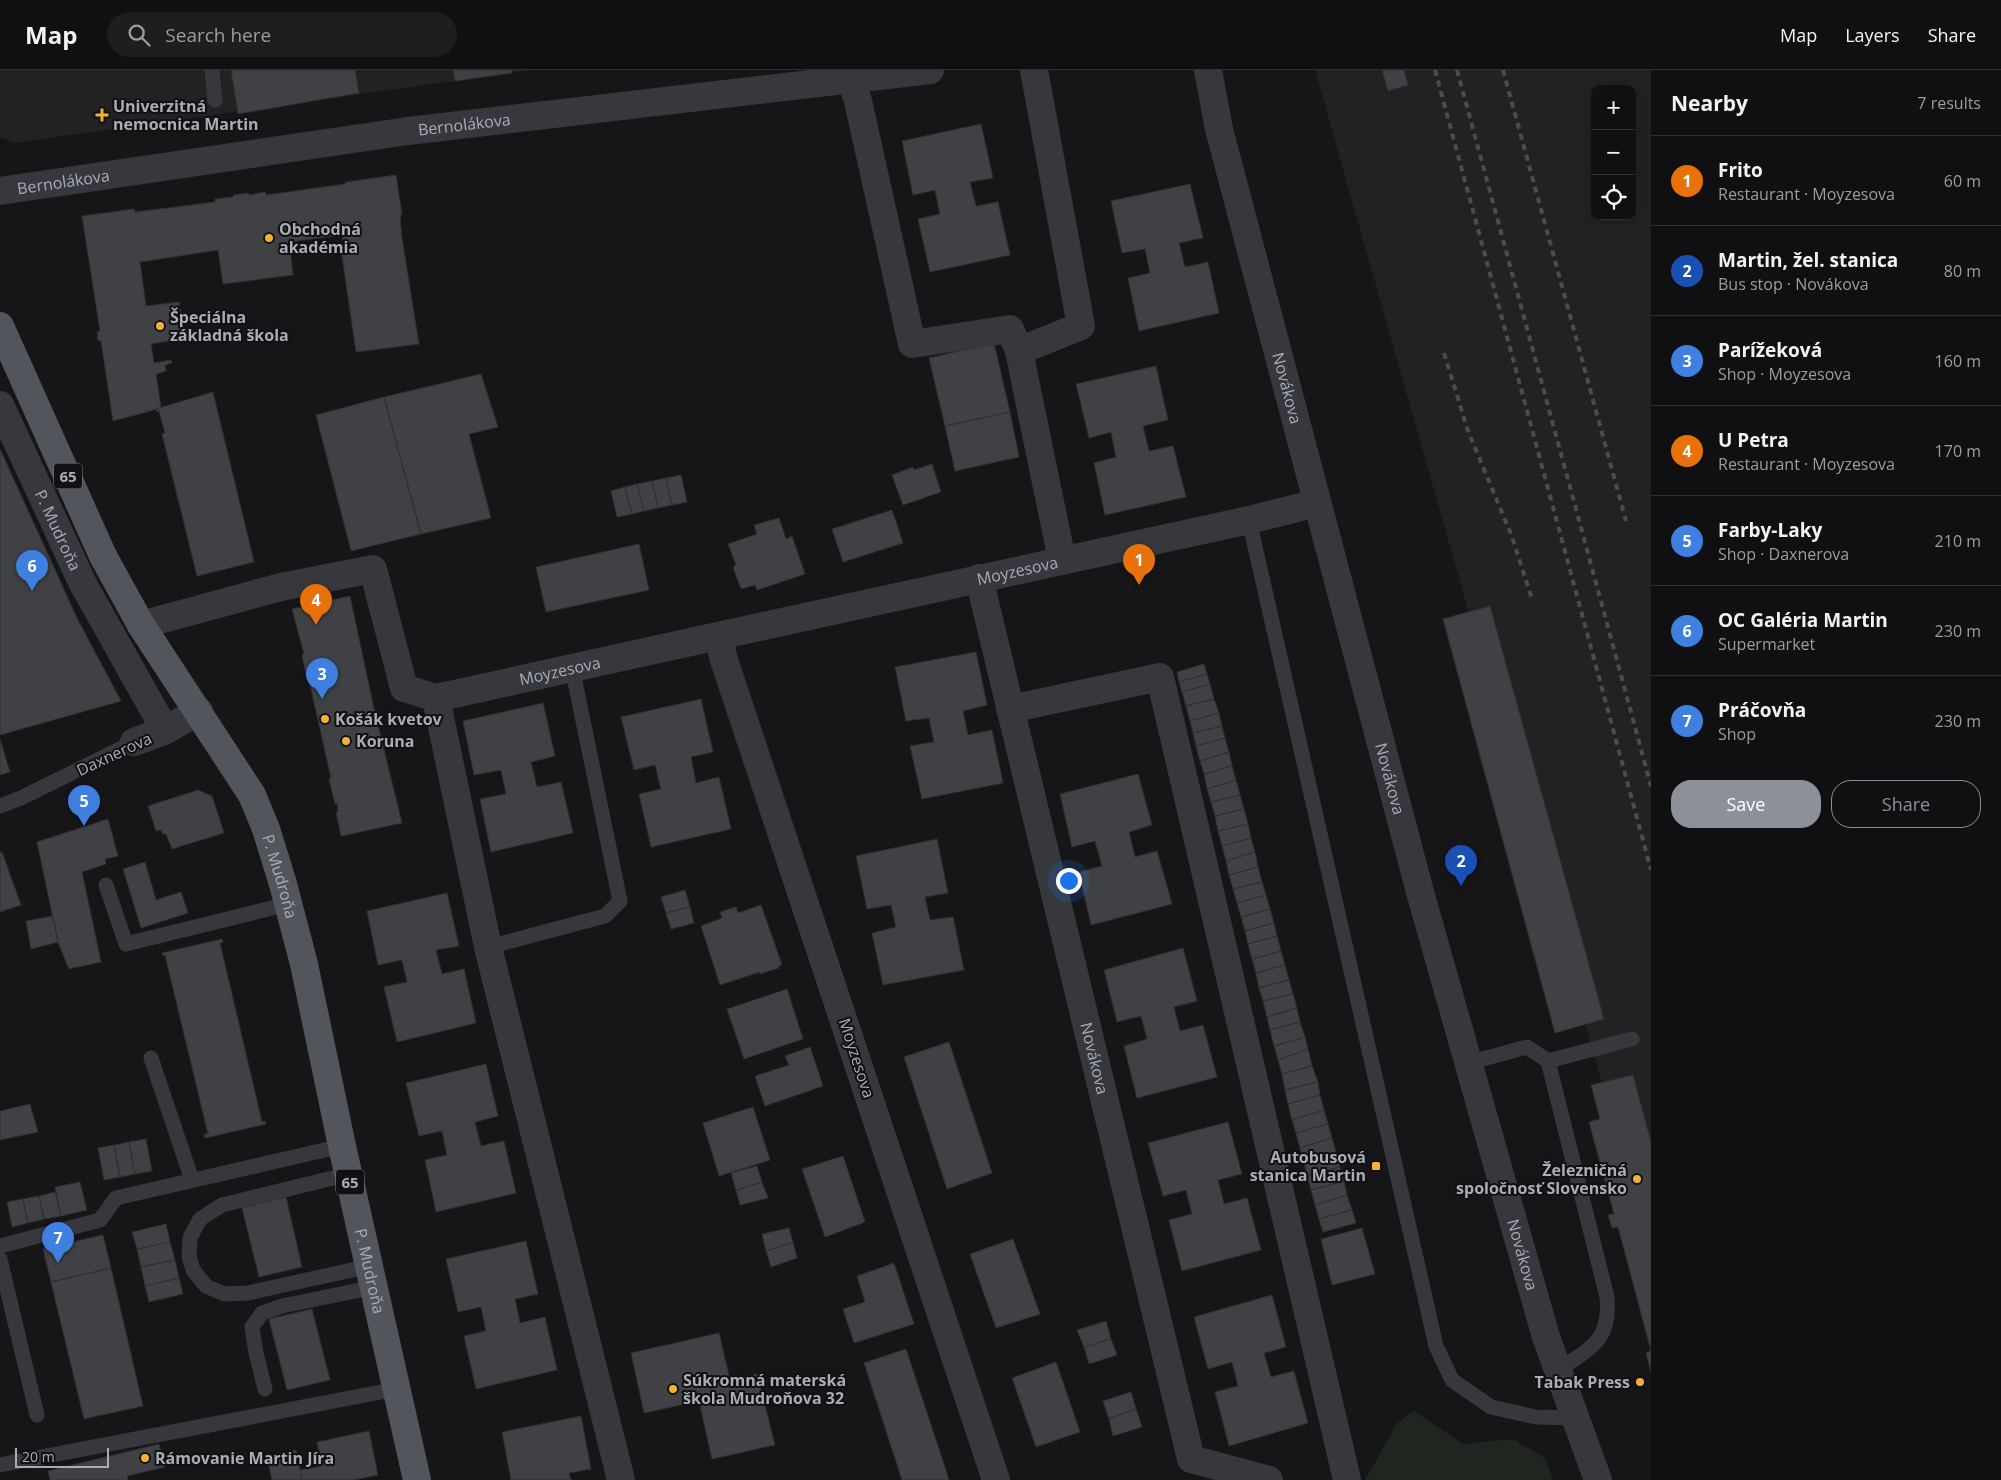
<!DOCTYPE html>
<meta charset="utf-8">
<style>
body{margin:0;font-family:"Open Sans",sans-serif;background:#1e1e20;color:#f1f3f6}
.controls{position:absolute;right:15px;top:15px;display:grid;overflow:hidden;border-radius:10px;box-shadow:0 2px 12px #0003}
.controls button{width:45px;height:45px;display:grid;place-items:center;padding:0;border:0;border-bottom:1px solid #303032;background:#101012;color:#f1f3f6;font:25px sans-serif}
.scale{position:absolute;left:15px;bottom:12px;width:94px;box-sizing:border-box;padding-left:5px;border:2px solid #a8adb8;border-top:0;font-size:14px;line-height:18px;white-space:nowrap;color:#a8adb8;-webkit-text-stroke:4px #111113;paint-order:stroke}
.you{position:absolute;left:1068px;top:810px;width:18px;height:18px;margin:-12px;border:4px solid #fff;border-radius:50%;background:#1a73e8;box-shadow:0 0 0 8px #1a73e833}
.badge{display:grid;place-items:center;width:32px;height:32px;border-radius:50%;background:#8c9099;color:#fff;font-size:16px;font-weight:700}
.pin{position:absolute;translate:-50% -41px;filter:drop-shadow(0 1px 2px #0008)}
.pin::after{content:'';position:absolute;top:26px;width:18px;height:15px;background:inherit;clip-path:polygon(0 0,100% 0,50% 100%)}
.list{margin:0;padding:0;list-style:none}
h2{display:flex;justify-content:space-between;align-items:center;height:65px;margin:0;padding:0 20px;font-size:21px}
h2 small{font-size:16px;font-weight:400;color:#9c9d9f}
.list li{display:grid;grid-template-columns:32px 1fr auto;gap:15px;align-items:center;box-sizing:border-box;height:90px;padding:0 20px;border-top:1px solid #303032}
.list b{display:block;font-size:19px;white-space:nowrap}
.list p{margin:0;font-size:16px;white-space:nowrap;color:#9c9d9f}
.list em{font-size:16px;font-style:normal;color:#9c9d9f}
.actions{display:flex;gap:10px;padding:15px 20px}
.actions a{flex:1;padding:11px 0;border:1px solid #8c9099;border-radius:20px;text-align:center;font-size:18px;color:#8c9099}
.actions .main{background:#8c9099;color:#fff}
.icon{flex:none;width:28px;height:28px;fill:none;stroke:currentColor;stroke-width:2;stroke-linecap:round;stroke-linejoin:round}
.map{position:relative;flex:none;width:1651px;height:1410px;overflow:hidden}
header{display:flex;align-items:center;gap:30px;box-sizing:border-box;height:70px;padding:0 25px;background:#101012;border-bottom:1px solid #303032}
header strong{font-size:24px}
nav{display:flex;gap:28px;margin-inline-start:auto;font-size:18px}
.search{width:350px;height:45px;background:#1e1e20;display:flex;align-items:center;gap:12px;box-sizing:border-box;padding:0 18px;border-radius:28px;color:#9c9d9f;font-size:19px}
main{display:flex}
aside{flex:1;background:#101012}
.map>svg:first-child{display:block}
.built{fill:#222225;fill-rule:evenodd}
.green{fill:#1e261f}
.building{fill:#404145;stroke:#303034}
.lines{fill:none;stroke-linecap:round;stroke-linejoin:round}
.lane{stroke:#37383d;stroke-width:15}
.street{stroke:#37383d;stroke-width:28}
.primary{stroke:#53555c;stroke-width:28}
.rail{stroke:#4a4c52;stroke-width:4;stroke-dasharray:6 5;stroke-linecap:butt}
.poi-dot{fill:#f2b134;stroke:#111113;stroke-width:2}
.labels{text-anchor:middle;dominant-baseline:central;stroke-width:4;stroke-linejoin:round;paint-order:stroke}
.shield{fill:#111113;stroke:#7b7e86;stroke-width:1}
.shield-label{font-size:15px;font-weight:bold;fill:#a8adb8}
.poi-label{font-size:16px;font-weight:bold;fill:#a8adb8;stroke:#111113;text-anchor:start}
.street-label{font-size:16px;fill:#a8adb8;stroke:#111113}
</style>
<header>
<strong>Map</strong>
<div class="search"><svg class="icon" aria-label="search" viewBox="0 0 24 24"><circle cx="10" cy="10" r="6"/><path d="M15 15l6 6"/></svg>Search here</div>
<nav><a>Map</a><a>Layers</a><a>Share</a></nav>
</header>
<main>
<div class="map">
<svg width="1651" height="1410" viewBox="0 0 1651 1410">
<rect width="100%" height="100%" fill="#161618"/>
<path class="built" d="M0,0h532l-518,73 -14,-6z
M1315,0h336v1193l-35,-130zM1595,19h37v127h-37z"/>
<path class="green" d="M1414,1341l49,33 50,-5 32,19 8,22h-188l32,-57z"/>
<path class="building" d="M231,0h124l4,23 -121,21z
M453,0h58l1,3 -57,8z
M1382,0h22l4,15 -20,6z
M981,54l12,54 -23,4 6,24 22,-4 12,53 -80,17 -12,-53 22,-5 -5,-24 -22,5 -11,-54z
M396,105l6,40 -2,1 2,22 17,106 -63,8 -15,-103 4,-1 -3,-13 -53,7 4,33 -70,9 -5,-34 -78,12 6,44 33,-4 6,36 -34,6 3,19 17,-3 1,3 -7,2 1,6 -10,3 5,34 -48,13 -12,-80 -3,-1 -1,-8 3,-1 -18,-115 52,-7 1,3 80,-10v-3l18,-2 1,-2 14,-2 1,2 16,-3 1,3 79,-11 1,-2z
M1190,114l13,54 -24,5 6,24 23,-5 11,51 -80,18 -11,-53 22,-5 -5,-24 -23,4 -11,-52z
M994,273l16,69 -65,14 -16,-68z
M1156,296l12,54 -25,6 6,25 24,-5 13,51 -81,18 -11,-52 22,-6 -5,-25 -22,6 -13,-54z
M481,304l17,53 -29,7 22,84 -70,16 -37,-137z
M213,322l41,170 -57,14 -35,-142 3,-1 -6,-22 -2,1 -1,-3z
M384,327l37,137 -70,17 -35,-136z
M1010,342l9,45 -64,14 -10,-45z
M0,379l77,169 44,83 -121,34z
M932,394l9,28 -38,13 -11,-30 21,-8 1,3z
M681,405l6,27 -15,3 -6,-27z
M666,408l6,27 -14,3 -6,-27z
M652,411l6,27 -14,3 -7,-27z
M637,414l7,27 -12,3 -7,-27z
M625,417l7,27 -15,3 -6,-26z
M892,440l11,33 -60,19 -11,-33z
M779,448l7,21 6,-3 13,38 -48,16 -2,-5 -14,4 -8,-22 3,-2 -8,-21 29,-10 -3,-9z
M639,474l10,46 -103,22 -10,-45z
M350,526l24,113 28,114 -61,13 -5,-24h2l-1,-9 -2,1 -6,-25 2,-1 -22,-98h-2l-5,-25 2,-1 -12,-45z
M1490,536l114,413 -49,14 -112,-414z
M976,582l11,53 -24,6 5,24 24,-5 11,53 -81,16 -12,-53 24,-4 -5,-24 -23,3 -11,-54z
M1204,594l3,10 -28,8 -2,-10z
M1207,604l3,10 -28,8 -3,-10z
M1210,614l4,15 -28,7 -4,-14z
M701,629l12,53 -22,5 5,26 23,-6 12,52 -80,18 -12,-53 22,-5 -6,-24 -21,5 -13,-53z
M1214,629l5,14 -29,8 -4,-15z
M543,633l12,53 -24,6 6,25 24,-5 12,51 -82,19 -11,-53 26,-5 -5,-24 -27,5 -11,-54z
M1219,643l3,13 -29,7 -3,-12z
M1222,656l3,12 -29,8 -3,-13z
M1225,668l4,14 -29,9 -4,-15z
M0,669l10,33 -10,3z
M1229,682l3,14 -28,8 -4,-13z
M1232,696l4,14 -29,9 -3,-15z
M1138,704l14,51 -23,7 6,25 22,-6 15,53 -81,21 -12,-53 23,-6 -7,-25 -23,6 -12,-53z
M1236,710l4,15 -29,7 -4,-13z
M198,720l14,6 12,37 -52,16 -6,-15h-3l-2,-4 -5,1 -8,-25z
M1240,725l4,14 -29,7 -4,-14z
M1244,739l4,15 -30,7 -3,-15z
M108,749l10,37 -13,3 1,5 -24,8 19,90 -32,7 -11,-27 -21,-100z
M1248,754l3,14 -29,8 -4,-15z
M1251,768l4,14 -29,9 -4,-15z
M937,769l11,54 -23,4 5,23 23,-3 11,53 -81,15 -11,-52 24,-6 -5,-22 -24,4 -11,-53z
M2,782l19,53 -21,7v-59z
M1255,782l3,15 -29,8 -3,-14z
M145,792l11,38 25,-8 7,21 -47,15 -18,-59z
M1258,797l4,15 -29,7 -4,-14z
M1262,812l4,13 -29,8 -4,-14z
M685,820l5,17 -24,6 -5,-16z
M447,823l12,53 -23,4 6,24 22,-5 12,54 -79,19 -13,-55 23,-5 -5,-22 -24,5 -11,-54z
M1266,825l4,14 -29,8 -4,-14z
M761,835l21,60 -4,1 1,2 -19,6v-2l-40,13 -19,-59 21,-8 -2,-6 16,-5 2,6z
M690,837l4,16 -23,6 -5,-16z
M1270,839l4,14 -29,8 -4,-14z
M53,846l5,26 -27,7 -5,-28z
M1274,853l3,13 -29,8 -3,-13z
M1277,866l4,15 -29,8 -4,-15z
M222,869l1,3 -3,1 42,179 3,-1 1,3 -61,14 -1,-4h4l-43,-179 -2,1 -1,-3z
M1183,878l14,53 -23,6 6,24 23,-6 14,52 -80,21 -13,-52 23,-7 -6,-23 -24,6 -13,-52z
M1281,881l4,14 -29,8 -4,-14z
M1285,895l4,15 -30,8 -3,-15z
M1289,910l4,14 -30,7 -4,-13z
M787,919l16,50 -59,20 -17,-50z
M1293,924l4,14 -30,9 -4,-16z
M1297,938l3,14 -30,8 -3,-13z
M1300,952l5,15 -31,9 -4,-16z
M1305,967l3,12 -30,11 -4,-14z
M949,972l43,131 -45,16 -43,-132z
M810,977l13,39 -58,20 -10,-30 34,-11 -4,-9z
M1308,979l4,17 -30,8 -4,-14z
M486,994l12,52 -23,6 6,24 23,-5 12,52 -80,19 -11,-52 22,-5 -5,-24 -23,5 -13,-53z
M1312,996l6,16 -33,8 -3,-16z
M1633,1005l18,67v230l-5,-19 5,-2 -33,-124 -6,1 -4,-13 6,-1 -25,-92 11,-3 -9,-34z
M1318,1012l2,13 -32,9 -3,-14z
M1320,1025l4,15 -32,10 -4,-16z
M30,1034l8,28 -38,8v-29z
M753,1037l17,53 -51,16 -16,-53z
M1324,1040l4,14 -32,9 -4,-13z
M1228,1052l14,52 -24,6 6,24 23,-6 14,52 -79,21 -13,-51 23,-6 -6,-24 -23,6 -15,-53z
M1328,1054l4,14 -32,10 -4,-15z
M1332,1068l4,14 -32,10 -4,-14z
M146,1069l6,32 -17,3 -6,-32z
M129,1072l6,32 -15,3 -6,-32z
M114,1075l6,32 -16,3 -6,-32z
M1336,1082l4,15 -33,9 -3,-14z
M843,1086l22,66 -40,15 -23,-68z
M757,1096l5,16 -26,8 -5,-17z
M1340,1097l4,14 -33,9 -4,-14z
M1344,1111l3,14 -32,10 -4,-15z
M80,1112l7,28 -26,6 -6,-29z
M762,1112l6,16 -28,7 -4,-15z
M55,1122l6,24 -17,3 -5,-23z
M1347,1125l5,15 -33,9 -4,-14z
M39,1126l5,23 -16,4 -5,-24z
M286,1127l16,70 -43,10 -17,-69z
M23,1129l5,24 -16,4 -5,-25z
M1352,1140l4,13 -33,9 -4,-13z
M166,1154l4,18 -33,7 -5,-17z
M789,1158l4,14 -27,9 -4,-17z
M1362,1158l13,46 -43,11 -11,-46z
M103,1165l8,33 -60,14 -8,-33z
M1013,1169l27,75 -44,14 -26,-74z
M526,1171l12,53 -23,5 5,24 25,-6 12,53 -81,19 -12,-53 22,-5 -5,-24 -23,5 -12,-53z
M170,1172l5,18 -34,7 -4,-18z
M793,1172l4,16 -26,9 -5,-16z
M175,1190l4,18 -34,8 -4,-19z
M894,1193l20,61 -60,19 -11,-34 22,-7 -8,-26z
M111,1198l32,138 -59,13 -33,-137z
M179,1208l4,16 -34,8 -4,-16z
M1272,1225l14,52 -22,6 7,24 23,-6 14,52 -79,23 -14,-54 23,-6 -6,-24 -24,7 -14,-52z
M312,1239l18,71 -43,10 -18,-71z
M1106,1251l5,18 -27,8 -7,-17z
M719,1263l11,47 27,-6 18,71 -63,14 -13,-58 -55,12 -13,-60z
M1111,1269l6,16 -28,9 -5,-17z
M906,1279l35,106 8,25h-47l-38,-117z
M1056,1292l24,70 -44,15 -24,-69z
M1131,1322l5,17 -27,10 -6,-18z
M1136,1339l6,18 -29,9 -4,-17z
M581,1346l10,53 -22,4 2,7h-60l-9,-48z
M369,1361l9,44 -25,5h-51l-2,-10 22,-4 -5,-24z
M159,1374l6,23 -38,9 1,4h-78l-2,-9z
M296,1380l6,30h-30l-5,-24z"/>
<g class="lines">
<path class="lane" d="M212,0l3,30
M1249,450l187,826 16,34 39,27 45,10 40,1
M0,736l21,-8 113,-56
M106,815l20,59 162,-40
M488,877l117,-31 15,-15 -48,-234
M151,988l41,122
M1548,991l84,-22
M1468,993l59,-16 21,14 59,236c4,45 -17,51 -50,74
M349,1104l-127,31 -22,14 -10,19 -1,18 4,14 13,16 18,8 24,-1 122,-27
M0,1176l100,-26 16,-22 226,-52
M0,1189l37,156
M265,1319l-9,-36 -4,-26 10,-14 20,-7 93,-19
M0,1395l397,-76"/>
<g class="street">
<path id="s1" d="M1208,0l11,59 201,763 126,445 52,143"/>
<path d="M851,9l7,22 54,243 98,-15 9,22 43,209"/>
<path id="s2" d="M0,121l408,-60 522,-61"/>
<path d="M1019,281l62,-25 -47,-256"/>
<path id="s3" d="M0,335l83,179 82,146"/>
<path id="s4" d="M979,508l212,881 78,21"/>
<path id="s5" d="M141,555l140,-38 92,-18 31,119 32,10 282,-62"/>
<path d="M436,628l52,249 133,533"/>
<path d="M1010,639l150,-32 187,803"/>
<path d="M134,672l30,-11 35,-20"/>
<path id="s6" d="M996,1410l-272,-820 -6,-24 531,-116 68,-17"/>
</g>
<path class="primary" id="s7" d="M0,256l103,230 38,69 111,170 14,34 17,55 21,80 38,182 75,334"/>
<path class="rail" d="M1435,0l216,800
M1457,0l194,716
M1503,0l123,451
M1444,283l24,78 43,103 21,65"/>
</g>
<g class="poi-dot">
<path d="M99.5 37.5h5v5h5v5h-5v5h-5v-5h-5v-5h5z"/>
<circle cx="269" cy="168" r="5"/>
<circle cx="160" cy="256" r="5"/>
<circle cx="325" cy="649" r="5"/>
<circle cx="346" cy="671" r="5"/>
<rect x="1371" y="1091" width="10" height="10" rx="2.5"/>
<circle cx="1637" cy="1109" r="5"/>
<circle cx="1640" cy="1312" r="5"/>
<circle cx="673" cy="1319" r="5"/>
<circle cx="145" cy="1388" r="5"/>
</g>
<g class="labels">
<g class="shield">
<rect x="54" y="393.5" width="28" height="25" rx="4"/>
<rect x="336" y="1099.5" width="28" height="25" rx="4"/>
</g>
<g class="shield-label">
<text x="68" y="406">65</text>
<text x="350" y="1112">65</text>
</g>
<g class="poi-label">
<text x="113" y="36">Univerzitná<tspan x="113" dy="18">nemocnica Martin</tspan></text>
<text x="279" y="159">Obchodná<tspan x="279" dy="18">akadémia</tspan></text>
<text x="170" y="247">Špeciálna<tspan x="170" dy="18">základná škola</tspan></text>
<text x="335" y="649">Košák kvetov</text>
<text x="356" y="671">Koruna</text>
<text x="1366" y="1087" text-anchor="end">Autobusová<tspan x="1366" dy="18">stanica Martin</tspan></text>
<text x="1627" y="1100" text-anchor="end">Železničná<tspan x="1627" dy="18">spoločnosť Slovensko</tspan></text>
<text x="683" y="1310">Súkromná materská<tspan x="683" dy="18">škola Mudroňova 32</tspan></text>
<text x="1630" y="1312" text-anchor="end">Tabak Press</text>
<text x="155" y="1388">Rámovanie Martin Jíra</text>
</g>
<g class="street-label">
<text stroke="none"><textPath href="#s2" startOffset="469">Bernolákova</textPath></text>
<text stroke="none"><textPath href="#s2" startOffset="64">Bernolákova</textPath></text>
<text stroke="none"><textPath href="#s1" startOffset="328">Novákova</textPath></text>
<text stroke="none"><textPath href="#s3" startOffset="138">P. Mudroňa</textPath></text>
<text stroke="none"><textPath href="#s6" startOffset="1195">Moyzesova</textPath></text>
<text stroke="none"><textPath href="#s5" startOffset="522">Moyzesova</textPath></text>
<text transform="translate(114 684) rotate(-25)">Daxnerova</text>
<text stroke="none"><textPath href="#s1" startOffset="732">Novákova</textPath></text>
<text stroke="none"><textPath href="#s7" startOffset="620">P. Mudroňa</textPath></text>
<text transform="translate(857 988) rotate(72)">Moyzesova</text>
<text stroke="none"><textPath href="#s4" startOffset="494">Novákova</textPath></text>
<text stroke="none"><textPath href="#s1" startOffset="1226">Novákova</textPath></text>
<text stroke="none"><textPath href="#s7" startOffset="1025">P. Mudroňa</textPath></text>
</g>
</g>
</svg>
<div class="controls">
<button>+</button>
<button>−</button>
<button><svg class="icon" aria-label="locate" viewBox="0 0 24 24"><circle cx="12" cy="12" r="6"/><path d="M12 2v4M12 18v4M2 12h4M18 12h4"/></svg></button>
</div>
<div class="scale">20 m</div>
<div class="you"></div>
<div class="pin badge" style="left:1139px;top:515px;background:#e8710a">1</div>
<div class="pin badge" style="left:1461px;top:816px;background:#1a4fb4">2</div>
<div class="pin badge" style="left:322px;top:629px;background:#3f7fe0">3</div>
<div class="pin badge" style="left:316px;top:555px;background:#e8710a">4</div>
<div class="pin badge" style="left:84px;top:756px;background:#3f7fe0">5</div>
<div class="pin badge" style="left:32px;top:521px;background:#3f7fe0">6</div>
<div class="pin badge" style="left:58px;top:1193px;background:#3f7fe0">7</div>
</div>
<aside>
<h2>Nearby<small>7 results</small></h2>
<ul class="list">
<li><span class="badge" style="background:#e8710a">1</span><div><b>Frito</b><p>Restaurant · Moyzesova</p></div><em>60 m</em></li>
<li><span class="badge" style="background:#1a4fb4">2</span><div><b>Martin, žel. stanica</b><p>Bus stop · Novákova</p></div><em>80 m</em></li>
<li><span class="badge" style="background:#3f7fe0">3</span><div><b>Parížeková</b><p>Shop · Moyzesova</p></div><em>160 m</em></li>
<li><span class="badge" style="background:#e8710a">4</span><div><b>U Petra</b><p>Restaurant · Moyzesova</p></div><em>170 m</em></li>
<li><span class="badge" style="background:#3f7fe0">5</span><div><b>Farby-Laky</b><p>Shop · Daxnerova</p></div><em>210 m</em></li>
<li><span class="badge" style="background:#3f7fe0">6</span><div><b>OC Galéria Martin</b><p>Supermarket</p></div><em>230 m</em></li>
<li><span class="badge" style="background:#3f7fe0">7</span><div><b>Práčovňa</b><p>Shop</p></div><em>230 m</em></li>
</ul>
<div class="actions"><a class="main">Save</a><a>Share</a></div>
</aside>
</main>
